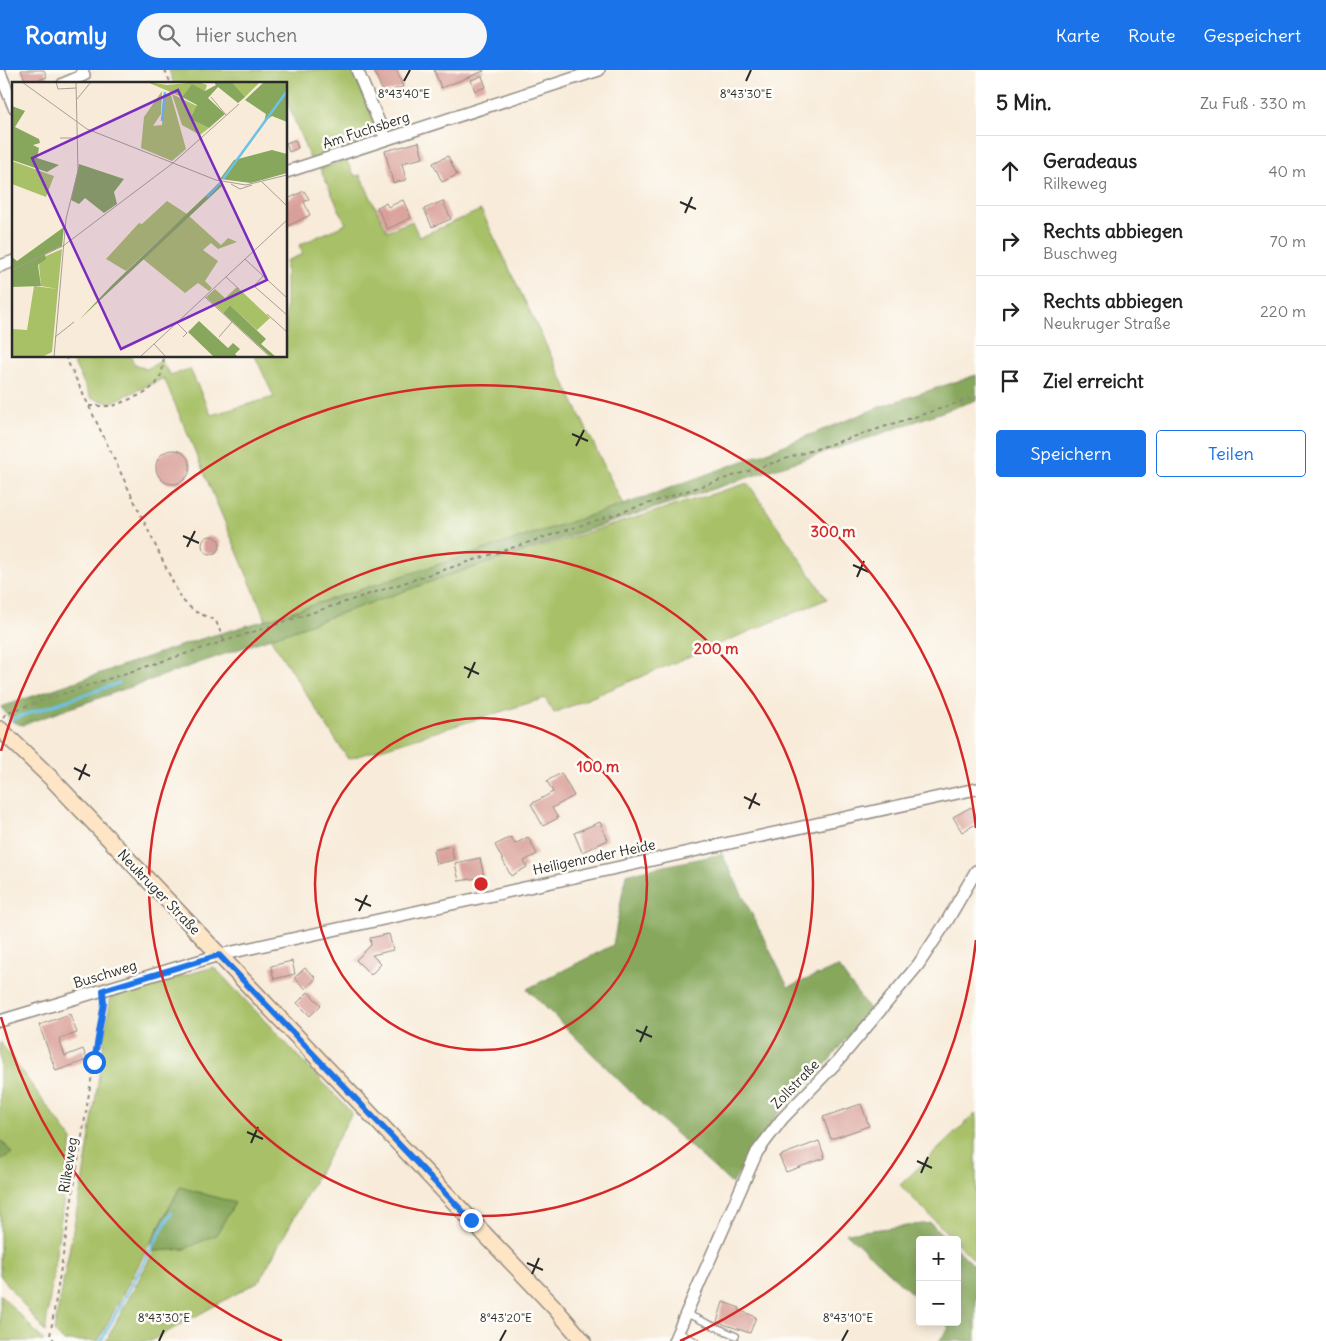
<!DOCTYPE html>
<html lang="de">
<meta charset="utf-8">
<style>
body{margin:0;font-family:Delius,sans-serif;background:#f6f6f6;color:#222}
.controls{position:absolute;right:15px;bottom:15px;display:grid;overflow:hidden;border-radius:5px;box-shadow:0 2px 12px #0003}
.controls button{width:45px;height:45px;display:grid;place-items:center;padding:0;border:0;border-bottom:1px solid #e0e0e0;background:#fff;color:#222;font:25px sans-serif}
.stop{position:absolute;width:15px;height:15px;margin:-11px;border:4px solid #1a73e8;border-radius:50%;background:#fff}
.stop.end{background:#1a73e8;border-color:#fff;box-shadow:0 1px 5px #0008}
.list{margin:0;padding:0;list-style:none}
h2{display:flex;justify-content:space-between;align-items:center;height:65px;margin:0;padding:0 20px;font-size:21px}
h2 small{font-size:16px;font-weight:400;color:#767676}
.list li{display:grid;grid-template-columns:32px 1fr auto;gap:15px;align-items:center;box-sizing:border-box;height:70px;padding:0 20px;border-top:1px solid #e0e0e0}
.list b{display:block;font-size:19px;white-space:nowrap}
.list p{margin:0;font-size:16px;white-space:nowrap;color:#767676}
.list em{font-size:16px;font-style:normal;color:#767676}
.actions{display:flex;gap:10px;padding:15px 20px}
.actions a{flex:1;padding:11px 0;border:1px solid #1a73e8;border-radius:5px;text-align:center;font-size:18px;color:#1a73e8}
.actions .main{background:#1a73e8;color:#fff}
.icon{flex:none;width:28px;height:28px;fill:none;stroke:currentColor;stroke-width:2;stroke-linecap:round;stroke-linejoin:round}
.map{position:relative;flex:none;width:976px;height:1271px;overflow:hidden}
header{display:flex;align-items:center;gap:30px;box-sizing:border-box;height:70px;padding:0 25px;background:#1a73e8;color:#fff}
header strong{font-size:24px}
nav{display:flex;gap:28px;margin-inline-start:auto;font-size:18px}
.search{width:350px;height:45px;background:#f6f6f6;display:flex;align-items:center;gap:12px;box-sizing:border-box;padding:0 18px;border-radius:28px;color:#767676;font-size:19px}
main{display:flex}
aside{flex:1;background:#fff}
.map>svg:first-child{display:block}
.green{fill:#a8c167;stroke:#6a7649}
.forest{fill:#86a75c;stroke:#586944}
.lines{fill:none;stroke-linecap:round;stroke-linejoin:round}
.stream{stroke:#6bc1e8;stroke-width:3}
.building{fill:#d9a099}
.lane-casing{stroke:#928b82;stroke-width:8}
.street-casing{stroke:#928b82;stroke-width:14}
.secondary-casing{stroke:#928b82;stroke-width:18}
.path{stroke:#928b82;stroke-width:2;stroke-dasharray:4 4;stroke-linecap:butt}
.lane{stroke:#fff;stroke-width:5.5}
.street{stroke:#fff;stroke-width:11}
.secondary{stroke:#fee5c5;stroke-width:15}
.route{stroke:#1a73e8;stroke-width:6}
.ticks{fill:none;stroke:#2b2b2b;stroke-width:2}
.ring{fill:none;stroke:#d62828;stroke-width:2.5}
.labels{text-anchor:middle;dominant-baseline:central;stroke-width:5;stroke-linejoin:round;paint-order:stroke}
.street-label{font-size:14px;fill:#2b2b2b;stroke:#fdfcf7}
.inset-river{fill:none;stroke:#6bc1e8;stroke-width:2.5}
.inset-road{fill:none;stroke:#a69e93;stroke-width:1}
.view{fill:#7b2cbf;fill-opacity:0.15;stroke:#7b2cbf;stroke-width:2.5}
.inset-edge{fill:none;stroke:#2b2b2b;stroke-width:2.5}
.ticks-label{font-size:12px;text-anchor:middle;fill:#2b2b2b;stroke:#fdfcf7;stroke-width:5;stroke-linejoin:round;paint-order:stroke}
.centre{fill:#d62828;stroke:#fdfcf7;stroke-width:2.5}
.ring-label{font-size:15px;text-anchor:middle;font-weight:bold;fill:#d62828;stroke:#fdfcf7;stroke-width:5;stroke-linejoin:round;paint-order:stroke}
</style>
<header>
<strong>Roamly</strong>
<div class="search"><svg class="icon" aria-label="search" viewBox="0 0 24 24"><circle cx="10" cy="10" r="6"/><path d="M15 15l6 6"/></svg>Hier suchen</div>
<nav><a>Karte</a><a>Route</a><a>Gespeichert</a></nav>
</header>
<main>
<div class="map">
<svg width="976" height="1271" viewBox="0 0 976 1271">
<rect width="100%" height="100%" fill="#fdfcf7"/>
<filter id="ink" filterUnits="userSpaceOnUse"><feTurbulence type="fractalNoise" baseFrequency=".02" numOctaves="2"/><feDisplacementMap in="SourceGraphic" scale="10" xChannelSelector="R" yChannelSelector="G"/><feConvolveMatrix kernelMatrix="1 2 1 2 8 2 1 2 1" color-interpolation-filters="sRGB"/></filter>
<filter id="wash" filterUnits="userSpaceOnUse"><feTurbulence type="fractalNoise" baseFrequency=".0096" numOctaves="4" result="noise"/><feDisplacementMap in="SourceGraphic" scale="20" xChannelSelector="R" yChannelSelector="G"/><feGaussianBlur stdDeviation="1.12" result="paint"/><feColorMatrix in="noise" values="0 0 0 0 0 0 0 0 0 0 0 0 0 0 0 0 0 1.4 0 .05"/><feComposite in="paint" operator="in"/></filter>
<g filter="url(#wash)">
<rect width="100%" height="100%" fill="#f8ebd9"/>
<path class="green" d="M169,0h184l27,64 -70,25 -24,-60v-15h-112z
M346,90l9,16 5,-1 27,56 25,-10 7,16 62,-27 142,295 -357,115 -102,-242 -54,25 -19,-5 -20,-41 59,-1 5,9 12,4 14,-8 9,14 20,-6 21,46 63,-18 -19,-41h31v-95l17,-7 -4,-9 47,-21 -26,-55z
M748,413l79,116 -273,114 -9,-15 -197,61 -78,-121 186,-65z
M214,897l138,146 -93,168 -108,60h-45l48,-90 31,-2 50,-46 -55,-16 -82,154h-35l-9,-10 32,-170 25,-165z
M0,972l72,98 -27,192 -45,-57v-114l11,-8 -11,-14z
M976,1043v149l-19,-19v-3h-3l-54,-55z
M0,1224l44,47h-44z"/>
<path class="forest" d="M976,305v25l-113,40 -407,133 -434,152 -9,-3 -12,-15 193,-66 72,-21 357,-115 139,-51 120,-48z
M722,784l66,133 50,-20 31,42 -42,54 -52,54 -43,67 -90,-81 -115,-114 86,-44 13,-71z
M0,1069l12,14 -12,8z
M180,1117l55,16 -19,32 -31,14 -31,2 -2,-9z
M931,1153l17,17h-28v61l-74,-68z
M957,1179l19,18v74h-37l10,-13 -6,-6h14z"/>
<g class="lines">
<path class="stream" d="M9,650l110,-37
M101,1271l70,-128"/>
</g>
<g id="blocks">
<path class="building" d="M21,0h23l3,7 -20,7z
M374,0h23l6,17 -20,6z
M434,0h50v1l-43,17z
M482,6l4,11 -11,4 -4,-11z
M295,70l3,8 -9,4 -3,-9z
M419,72l4,16 -21,5 4,17 -13,3 -8,-32z
M448,86l9,19 -15,7 -9,-19z
M304,121l5,8 -5,3 6,13 -24,12v-27z
M403,130l8,18 -24,11 -10,-22 9,-4 2,4z
M443,131l8,18 -19,8 -8,-18z
M156 397a17 17 0 1 1 34 0a17 17 0 1 1-34 0Z
M202 475a9 9 0 1 1 18 0a9 9 0 1 1-18 0Z
M561,703l13,23 -22,12 6,10 -15,8 -12,-22 22,-12 -6,-11z
M971,737l5,8v9l-14,8 -9,-15z
M600,752l8,18 -26,12 -8,-19z
M511,767l4,7 13,-7 9,17 -13,7 3,6 -16,9 -16,-31z
M451,776l3,14 -18,4 -3,-14z
M480,788l4,19 -25,4 -4,-18z
M389,864l4,16 -21,5 9,9 -10,11 -15,-15 15,-15 -1,-7z
M292,891l3,13 -21,5 -3,-13z
M305,898l11,10 -10,11 -12,-11z
M308,922l13,13 -11,11 -13,-13z
M70,944l7,19 -18,6 6,17 18,-7 4,11 -31,11 -17,-46z
M861,1034l8,22 -38,13 -8,-22z
M819,1071l6,17 -39,14 -7,-16z
M723,1232l17,6 -1,2 17,7 -6,16 -33,-11z"/>
</g>
</g>
<g filter="url(#ink)">
<use href="#blocks" fill-opacity="0" stroke="#928b82" stroke-width="1"/>
<g class="lines">
<g class="lane-casing">
<path id="lane" d="M687,1244l49,22
M678,1262l17,9"/>
</g>
<g class="street-casing">
<path id="street" d="M357,0l29,69
M0,3l14,34
M63,14l21,-9 -2,-5
M286,102l313,-102
M0,196l14,-5
M0,951l219,-66 757,-166
M674,1271l83,-189 25,-33 56,-58 80,-96 29,-44 29,-50"/>
</g>
<g class="secondary-casing">
<path id="secondary" d="M0,659l52,50 502,528 29,34"/>
</g>
<path class="path" d="M165,0l6,14
M65,286l116,243 13,12 22,10 8,20
M89,336h24l32,-13 11,-9 6,-11 2,-17
M3,647l5,-5 103,-34 865,-281
M55,1271l-5,-5 54,-336"/>
<use href="#lane" class="lane"/>
<use href="#street" class="street"/>
<use href="#secondary" class="secondary"/>
</g>
</g>
<g class="lines" filter="url(#ink)">
<path class="route" d="M94,992l10,-59 -1,-13 116,-35 252,265"/>
</g>
<path class="ticks" d="M404,11l6,-11M746,11l5,-11M680,132l16,7M685,143l7,-16M572,364l16,7M576,376l8,-16M183,466l16,7M187,477l8,-16M853,495l16,7M857,507l7,-16M464,597l15,7M468,608l7,-16M74,698l16,8M79,710l7,-16M744,727l16,8M749,739l7,-16M355,829l16,7M359,841l8,-16M636,960l16,7M640,972l7,-16M247,1062l16,7M251,1073l7,-16M917,1091l15,7M921,1103l7,-16M527,1193l16,7M532,1204l7,-16M159,1271l5,-11M500,1271l6,-11M842,1271l6,-11"/>
<g class="ring">
<circle cx="481" cy="814" r="166"/>
<circle cx="481" cy="814" r="332"/>
<path d="M976 870A498 498 0 0 1 680 1271M282 1271A498 498 0 0 1 1 947M1 681A498 498 0 0 1 976 758"/>
</g>
<g class="labels">
<g class="street-label">
<text transform="translate(366 60) rotate(-18)">Am Fuchsberg</text>
<text transform="translate(594 787) rotate(-12)">Heiligenroder Heide</text>
<text transform="translate(159 822) rotate(46)">Neukruger Straße</text>
<text transform="translate(105 904) rotate(-17)">Buschweg</text>
<text transform="translate(795 1014) rotate(-46)">Zollstraße</text>
<text transform="translate(68 1095) rotate(-81)">Rilkeweg</text>
</g>
</g>
<g transform="translate(12 12)">
<rect width="275" height="275" fill="#f8ebd9"/>
<path d="M135,0l20,3 32,-3 8,3 -2,6 -13,-6 -10,12zM220,0h28l-15,15zM150,9l-1,23 -8,12 9,-1 2,-30h7l15,54 -14,12 -31,-13 3,-31zM160,12l25,12 -7,13 19,9 -9,7 -18,-10zM0,79l42,15 -8,21 -34,-13zM155,119l20,13 -61,57 -20,-12 33,-36 3,1zM177,134l32,29 7,-7 9,4 -19,7 -7,-6 -8,7 15,11 -13,20 7,7 -3,3 -11,-8 -13,10 -42,-34zM50,167l-4,40 -17,-3 -2,-21 7,-9zM22,204l24,3 -6,63 -10,5h-30v-28l15,1zM225,205l33,31 -13,12 -27,-25 -7,8 -17,-16 9,-8 10,9z" fill="#a8c167"/>
<path d="M202,0h18l13,15 -7,6 -20,-16 -10,11 17,16 -16,14 -19,-9 7,-14 -15,-8 10,-13 13,7 11,-6zM252,0h23v40l-15,-6 -8,6 2,-8 -21,-14zM0,24l13,5 -10,16 24,12 1,4 -7,2 6,3 -2,10 22,7 -12,7 -35,-12zM260,68l15,4v19l-36,10 -31,-4 14,-19zM67,82l45,15 -10,13 3,12 -13,9 -19,-15 -6,6 -8,-4zM206,102l5,1 -143,134 32,-34zM52,145l-2,19 -17,8 1,5 -8,6 3,21 -29,1v-30l5,4zM218,223l36,34 -5,5 15,13h-5l-48,-44zM187,239l29,27 5,-5 7,6 -5,5 3,3h-24l-26,-25z" fill="#86a75c"/>
<path class="inset-river" d="M150,39l3,-29M211,97l64,-88M195,115l13,-14"/>
<path class="inset-road" d="M10,0l65,47 129,51 30,5 41,-10M44,0l2,7 18,-1M199,15l15,18M65,17l14,-17M48,56h17M250,100l25,24M219,102l9,5 12,-4M233,177l42,39M0,188l51,-24 110,-83 66,-59M251,194l-9,10 33,29M214,195l13,12M193,215l65,60M255,232l20,18M165,241l10,10 -4,4M43,255l19,-15M207,255l13,-15M142,262l12,13M42,275l12,-138 12,-48 -2,-89M128,275l147,-137"/>
<path class="view" d="M166,8l89,190 -146,69 -89,-191z"/>
<rect width="275" height="275" class="inset-edge"/>
</g>
<g class="ticks-label">
<text x="404" y="28">8°43'40"E</text>
<text x="746" y="28">8°43'30"E</text>
<text x="164" y="1252">8°43'30"E</text>
<text x="506" y="1252">8°43'20"E</text>
<text x="848" y="1252">8°43'10"E</text>
</g>
<circle cx="481" cy="814" r="8" class="centre"/>
<g class="ring-label">
<text x="833" y="467">300 m</text>
<text x="716" y="584">200 m</text>
<text x="598" y="702">100 m</text>
</g>
</svg>
<div class="controls">
<button>+</button>
<button>−</button>
</div>
<div class="stop" style="left:94px;top:992px"></div>
<div class="stop end" style="left:471px;top:1150px"></div>
</div>
<aside>
<h2>5 Min.<small>Zu Fuß · 330 m</small></h2>
<ul class="list">
<li><svg class="icon" aria-label="ahead" viewBox="0 0 24 24"><path d="M12 20V5M6 11l6-6 6 6"/></svg><div><b>Geradeaus</b><p>Rilkeweg</p></div><em>40 m</em></li>
<li><svg class="icon" aria-label="right" viewBox="0 0 24 24"><path d="M7 20v-9h11M14 6l5 5-5 5"/></svg><div><b>Rechts abbiegen</b><p>Buschweg</p></div><em>70 m</em></li>
<li><svg class="icon" aria-label="right" viewBox="0 0 24 24"><path d="M7 20v-9h11M14 6l5 5-5 5"/></svg><div><b>Rechts abbiegen</b><p>Neukruger Straße</p></div><em>220 m</em></li>
<li><svg class="icon" aria-label="arrive" viewBox="0 0 24 24"><path d="M6 21V4h12l-3 4 3 4H6"/></svg><div><b>Ziel erreicht</b></div></li>
</ul>
<div class="actions"><a class="main">Speichern</a><a>Teilen</a></div>
</aside>
</main>
